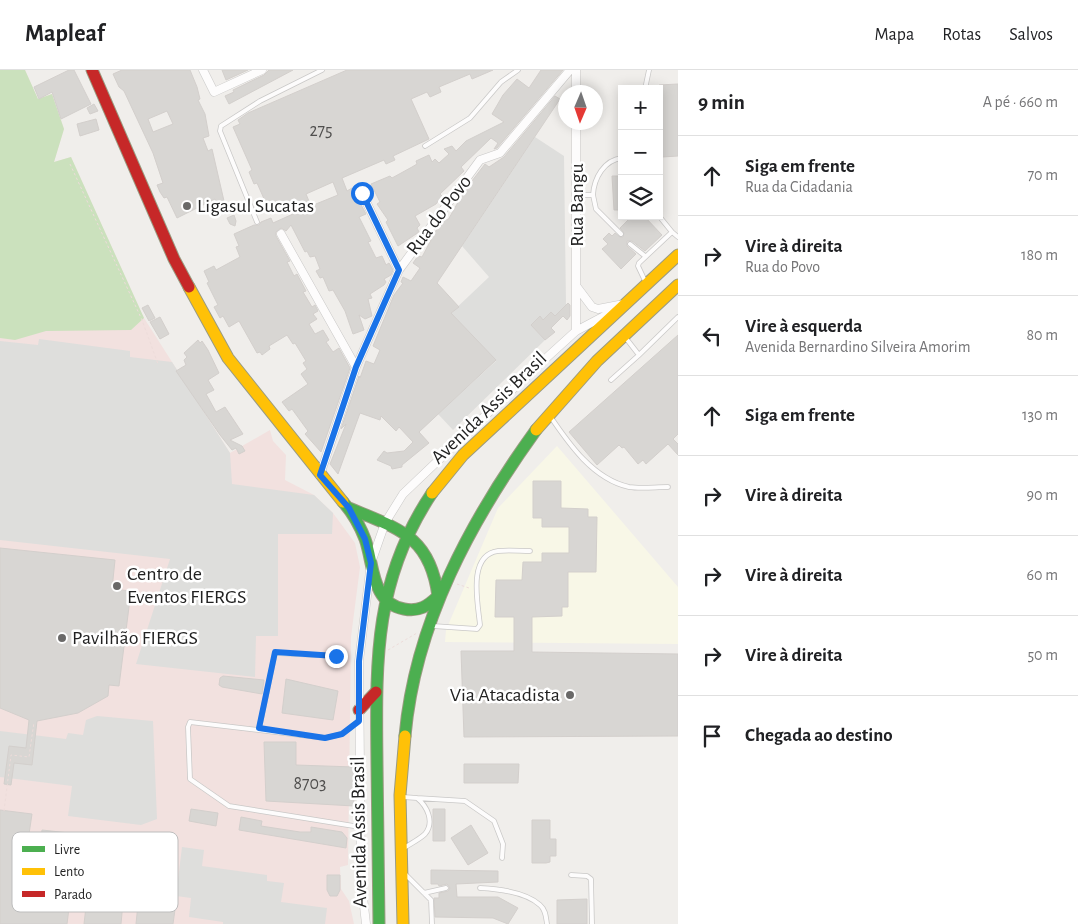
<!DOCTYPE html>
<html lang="pt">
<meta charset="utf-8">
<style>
body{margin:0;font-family:"Alegreya Sans",sans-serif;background:#f2f2f2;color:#202124}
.controls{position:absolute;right:15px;top:15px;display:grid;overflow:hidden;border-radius:0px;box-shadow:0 2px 12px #0003}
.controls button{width:45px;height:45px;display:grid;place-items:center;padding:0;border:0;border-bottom:1px solid #e0e0e0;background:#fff;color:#202124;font:25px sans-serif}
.compass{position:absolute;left:558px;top:15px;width:45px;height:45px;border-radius:50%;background:#fff;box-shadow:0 2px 12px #0003;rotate:182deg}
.stop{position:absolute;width:15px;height:15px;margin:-11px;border:4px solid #1a73e8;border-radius:50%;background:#fff}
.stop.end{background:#1a73e8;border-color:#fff;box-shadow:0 1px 5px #0008}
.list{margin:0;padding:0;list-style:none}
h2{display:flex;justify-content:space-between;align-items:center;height:65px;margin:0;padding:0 20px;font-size:21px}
h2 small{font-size:16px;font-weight:400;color:#757577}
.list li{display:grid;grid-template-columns:32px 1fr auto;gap:15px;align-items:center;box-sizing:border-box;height:80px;padding:0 20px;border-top:1px solid #e0e0e0}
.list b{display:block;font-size:19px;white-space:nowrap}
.list p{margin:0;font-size:16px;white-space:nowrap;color:#757577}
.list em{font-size:16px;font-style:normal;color:#757577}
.icon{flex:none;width:28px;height:28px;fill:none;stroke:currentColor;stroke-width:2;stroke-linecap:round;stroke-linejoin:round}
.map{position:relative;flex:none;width:678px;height:854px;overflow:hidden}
header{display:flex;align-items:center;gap:30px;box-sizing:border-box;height:70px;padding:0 25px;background:#fff;border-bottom:1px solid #e0e0e0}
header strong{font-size:24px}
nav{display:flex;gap:28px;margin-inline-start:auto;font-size:18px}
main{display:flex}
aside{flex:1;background:#fff}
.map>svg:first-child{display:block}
.commercial{fill:#f2e1df}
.education{fill:#f8f7e7}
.religious{fill:#dededc}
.forest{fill:#cbe1bd}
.building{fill:#d8d6d3;stroke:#d3cfcc;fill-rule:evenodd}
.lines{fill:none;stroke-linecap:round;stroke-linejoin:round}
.lane-casing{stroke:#c9c8c7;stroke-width:5.5}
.street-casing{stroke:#c9c8c7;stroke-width:9}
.fast-casing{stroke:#9a9b81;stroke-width:13}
.slow-casing{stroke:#9a9b81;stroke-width:13}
.jam-casing{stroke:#9a9b81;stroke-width:13}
.path{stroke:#eddcda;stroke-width:1;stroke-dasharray:2.5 2.5;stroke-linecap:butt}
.lane{stroke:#fdfcfc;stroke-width:4}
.street{stroke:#fdfcfc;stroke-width:8}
.fast{stroke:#4caf50;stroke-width:11}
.slow{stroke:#ffc107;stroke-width:11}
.jam{stroke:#c62828;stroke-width:11}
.route{stroke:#1a73e8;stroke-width:6}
.poi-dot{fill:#6a6968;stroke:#fff;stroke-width:2}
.labels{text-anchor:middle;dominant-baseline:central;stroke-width:5;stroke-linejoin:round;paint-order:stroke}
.number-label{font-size:18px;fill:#504f4e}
.street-label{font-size:20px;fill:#222;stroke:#fff}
.poi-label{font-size:20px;fill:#222;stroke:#fff;text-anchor:start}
.key{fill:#fff;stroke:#bdbdbd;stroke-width:1}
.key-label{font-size:14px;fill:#222}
</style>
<header>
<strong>Mapleaf</strong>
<nav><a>Mapa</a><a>Rotas</a><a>Salvos</a></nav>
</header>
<main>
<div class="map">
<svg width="678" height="854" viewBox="0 0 678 854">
<rect width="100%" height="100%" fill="#f0eeeb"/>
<path class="commercial" d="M0,0h25l13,29 14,-5 12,35 -10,33 17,-5 73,161 86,135 40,-23 3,11 13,14 -1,25 29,15 19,18 22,30 5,24 -9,70 -3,228 -8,2 1,22 8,12 5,23h-354z"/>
<path class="education" d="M557,376l121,141v57l-233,-2 1,-12 52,-122z"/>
<path class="religious" d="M535,67l29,19 2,149 -11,11 -4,-4 -8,8 -3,-3 -9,8 14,15 -92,90 -15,-16 58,-53 -45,-48 38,-36 -27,-31z
M39,269l91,12v6l42,5 58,91 2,31 82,11 19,18 -1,21h-54v102h-22l-1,41 -119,-13 34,-105 -170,-19v-199l38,4z
M97,646l56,5 4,98 -16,6 -73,-9 4,-30 -72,-9v-46l66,8 2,-6 15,2 3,-15z
M182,777l22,3 -2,16 65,9v6l17,2 -3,19 46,6 -2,16h-102v-2l-34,-5 2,-19 -15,-2z"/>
<path class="forest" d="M0,0h25l13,29 14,-5 12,35 -10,33 17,-5 73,161 -13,12 -85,1 -31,9 -15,-2z"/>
<path class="building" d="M69,0h5l17,34 -30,15 -9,-27 -13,7 -5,-12z
M122,0h68l7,17 3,12 -2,1 7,14 4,22 -6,2 5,13 4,-2 12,52 -7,2 -2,-4 -38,19 -10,-21 -3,1 -4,-6 -3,-7 6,-2 -10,-30 -29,-62 -5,-4 -6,-13zM167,41l6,13 -20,8 -5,-13z
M222,0h26l-22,10z
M269,0h24l-64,34 -4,-8 9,-4 -1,-2 31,-15z
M347,0h146l-21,9 -2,-5 -31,13 2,5 -11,5 -3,-5 -16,7 18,40 -36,17 2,4 -9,4 -2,-4 -42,18 5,13 5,-3 14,26 -7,3 12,24 -3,1 8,16 6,-2 4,9 3,-2 4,7 -2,5 -7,4 2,3 -2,3 -14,9 2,4 -4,1 4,17 -7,3 -6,-4 5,15 -11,4 -8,-23 -12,-21 -4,1 -6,-14 -3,1 -4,-7 4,-2 -5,-13 -5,1 -3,-6 -2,1 -14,-27 -5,6 -5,-3 -5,4v4l14,25 -3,1 7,14 3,-2 9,17 -3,1 9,15 3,-2 3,6 -5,3 4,5 -8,5 6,10 8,-4 6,10 -3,2 7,10 6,-4 11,20 -29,84 -16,-18 3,-3 -16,-22 -3,2 -7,-9 26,-18 -7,-10 6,-5 -4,-6 3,-2 -11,-18 -2,1 -6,-9 -18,11 1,3 -8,6 -2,-3 -3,1 -18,-32 -10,6 -6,-11 -3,2 -6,-11 4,-2 -11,-22 2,-1 -5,-11 10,-5 2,4 24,-13 -4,-10 3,-1 -5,-12 20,-9h5l2,-3 10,-4 2,5 20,-9 -5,-12 -19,8 -12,-27 -3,1 -5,-12 3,-2 -19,-43 7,-3 -2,-4 10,-7zM333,112l5,13 -27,11 -5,-12z
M541,0h22l-66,78 -3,1 4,-6 -7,-5 -30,29 3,4 -24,23 2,2 -6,8 -21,12 5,9 -3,3 2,4 -21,14 -12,-24 2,-2 -11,-16 3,-2 -9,-18 19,-8 2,2 20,-11 5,-3 -1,-3 13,-6 3,7 3,-3 4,4 10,-9 -5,-5 8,-3 4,5 10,-10 38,-19 -12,-8 11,-19 14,-16 12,9z
M678,14v72l-16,1 -3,-72z
M555,26l5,3 -123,184 22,24 -8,6 45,47 -77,72 10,11 -27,22v2l-10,2 -1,-3 -14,-6 7,-9 3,2 17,-2 9,-9 -14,-15 -3,4 -15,-15 -1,4 -20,-7 -22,61 -8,-10 16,-40 -5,5 18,-53 1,2 6,-17 8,3 6,-14 -7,-4 21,-51 9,-12 -2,-1 2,-5 8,4 9,-13 -7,-5 5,-7 4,1 16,-30 7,-9 3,2 17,-30 20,-26 4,3 15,-10z
M94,34l4,7 -8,3 -3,-6z
M96,49l3,11 -19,6 -3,-12z
M612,106h10v34h-8z
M234,145l2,6 -1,5 -5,-2 -3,-6z
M632,146h12l18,19 -17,16 -13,-10h-5v5l9,8 -15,15 -19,-20 6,-5 -5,-5 6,-6 3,3 3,-3 5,4h3l1,-4 -4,-5z
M568,233l2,2v11l-3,4 -4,-4 -12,12 4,4 -10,8 -14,-15 9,-9 3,4 8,-8 4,4z
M148,235l7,13 -6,3 -7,-13z
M160,247l9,17 -9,5 -10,-17z
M678,265v99l-5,5 5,5v11l-10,-11 -22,20 -3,-4 -5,4 -14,-17 -2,1 -3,-3 -22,20 -28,-33z
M198,270l2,3 2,-2 6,9 11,23 -11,7 6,10 -8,4 4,7 6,11 9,-5 18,27 -13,6 12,6 3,5 -6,3 -3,-6 -4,2 -12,-15 -44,-64 10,-6 -2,-5 3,-3 -3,-4z
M533,411h28v27l27,1v8h9l-1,55h-28v35h-6v9l-30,1v35l146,2v82l-214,1 -3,-86h53v-34h-19l1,-37h26l1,-18h19v-9h27v-26h-27v-9h-9z
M0,478l115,12 -3,29 19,2 -12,95 -10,-1 -1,11 -30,17 -41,8 -5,44 -18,-2 -3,22 -7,-1 5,-38 17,2 3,-28 -29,-12z
M223,606l41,4 -2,14 -40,-7 -3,-2 1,-7z
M286,609l52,12 -5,29 -51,-7z
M264,672h32v23l58,2v39l-88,-5z
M464,694h55l-1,19h-54z
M191,739l27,4 -2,13 -27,-5z
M433,739h12v32h-12z
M0,740l32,4 -3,20 -9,-1 -4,29 22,3 4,-35 36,4 -6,47 6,1 7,9 14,2 2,-11 13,2 -1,10 63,8 -3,22h-37l2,-20 -15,-2 -2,22h-37l3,-26h-7l-8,-13 -5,39h-67z
M241,747l21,4 -1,5 39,6h11v-5l31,5 5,6 -1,10 -107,-18z
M532,750h18v19h6v17h-6v6l-4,1h-14z
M471,755l17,28 -20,12 -17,-27z
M431,800l67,1v11l-42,2 1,13h41l20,11 -10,16 -15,-6 -58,-1 -1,-19h5v-5l9,-2 2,-3 -3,-4 -8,2 -1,-2h-7z
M327,805h13v15l-3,6h-7l-3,-6z
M587,829v25h-30v-24z"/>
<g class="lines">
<g class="lane-casing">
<path id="lane" d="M645,19l4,-19
M425,76l45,-28 31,-36 17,-12
M577,125h16l3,14 25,25
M593,125c1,-17 11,-35 29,-37
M659,146l13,16
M257,152l-37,-91 1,-5 39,-25 62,-31
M630,174l15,12
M646,213l-8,-17 1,-3 33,-31 6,5
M639,285l39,-38
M611,310l28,-25 -14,-18
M550,346c19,28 43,63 79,71 12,2 26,0 39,0
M433,556l44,3 3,-4c-2,-21 -13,-70 18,-74 10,-1 22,0 32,0
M359,651l-17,13 -17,4 -135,-16 -2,5 2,52 39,27 131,21
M259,659l16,-76 61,3
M403,727l14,1c10,8 18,24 8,36 -5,5 -15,10 -21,14
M417,728l48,3 29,20 9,23 -1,14
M405,804l26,26 1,24
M571,805l16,1 4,3 1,45
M480,818c19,1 46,4 60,17 6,5 6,13 7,19
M424,823l22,-5"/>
</g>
<g class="street-casing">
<path id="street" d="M203,0l11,22 48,-22
M576,0v22
M362,123l37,77
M281,164l75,133
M577,217l15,20 6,2 26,-5
M576,261v-209
M320,405l36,-108 43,-97 81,-110 20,-7 70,-83
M366,854l-5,-45 -2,-218 12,-98 14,-40 18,-29 130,-124 43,-39 34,-18"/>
</g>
<g class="fast-casing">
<path id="fast" d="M343,432c9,10 17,24 22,37 9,25 6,64 39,70 15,3 24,-3 34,-13 -8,-60 -39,-67 -89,-88
M405,666c10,-113 66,-216 131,-306
M379,854c-1,-53 -1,-107 -2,-160 -1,-101 -4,-183 55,-271"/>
</g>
<g class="slow-casing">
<path id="slow" d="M189,217l39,71 115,144
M536,360l61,-69 81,-76
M432,423l31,-38 215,-200
M403,854l-3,-129 5,-59"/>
</g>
<g class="jam-casing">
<path id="jam" d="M92,0l82,189 15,28
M359,640l17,-18"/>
</g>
<path class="path" d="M70,94l72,156 16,44
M457,514l12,4
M388,580l29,-17
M4,741l7,-56 18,2 5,-35"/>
<use href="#lane" class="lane"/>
<use href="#street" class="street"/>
<use href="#fast" class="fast"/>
<use href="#slow" class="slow"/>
<use href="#jam" class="jam"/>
</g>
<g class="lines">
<path class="route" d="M336,586l-61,-4 -16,76 66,10 17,-4 17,-13v-60l12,-98 -6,-24 -16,-31 -29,-33 36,-108 43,-97 -37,-77"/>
</g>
<g class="poi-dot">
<circle cx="187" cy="136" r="5"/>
<circle cx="117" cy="516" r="5"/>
<circle cx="62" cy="568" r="5"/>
<circle cx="570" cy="625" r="5"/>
</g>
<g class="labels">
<g class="number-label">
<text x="321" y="61">275</text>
<text x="310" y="714">8703</text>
</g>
<g class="street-label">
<text transform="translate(577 135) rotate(-90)">Rua Bangu</text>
<text transform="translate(439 145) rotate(-53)">Rua do Povo</text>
<text transform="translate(489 338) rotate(-44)">Avenida Assis Brasil</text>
<text transform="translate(359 762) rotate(-91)">Avenida Assis Brasil</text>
</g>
<g class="poi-label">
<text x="197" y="136">Ligasul Sucatas</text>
<text x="127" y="504">Centro de<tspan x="127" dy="23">Eventos FIERGS</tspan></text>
<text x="72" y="568">Pavilhão FIERGS</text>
<text x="560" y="625" text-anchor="end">Via Atacadista</text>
</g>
</g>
<rect x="12" y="762" width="166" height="80" rx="8" class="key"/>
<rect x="22" y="776" width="23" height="6" fill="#4caf50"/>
<rect x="22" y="798" width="23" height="7" fill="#ffc107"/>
<rect x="22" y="821" width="23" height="6" fill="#c62828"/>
<g class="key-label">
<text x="54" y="784">Livre</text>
<text x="54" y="806">Lento</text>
<text x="54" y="829">Parado</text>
</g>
</svg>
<div class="controls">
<button>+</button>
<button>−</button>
<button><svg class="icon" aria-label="layers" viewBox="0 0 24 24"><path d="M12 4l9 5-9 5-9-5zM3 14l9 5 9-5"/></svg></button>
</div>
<svg class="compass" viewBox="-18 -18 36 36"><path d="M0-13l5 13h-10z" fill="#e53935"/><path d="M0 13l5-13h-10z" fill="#757577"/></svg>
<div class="stop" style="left:362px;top:123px"></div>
<div class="stop end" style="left:336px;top:586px"></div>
</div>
<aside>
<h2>9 min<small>A pé · 660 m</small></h2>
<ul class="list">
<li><svg class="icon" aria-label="ahead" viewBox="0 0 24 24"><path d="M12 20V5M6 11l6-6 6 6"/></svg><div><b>Siga em frente</b><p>Rua da Cidadania</p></div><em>70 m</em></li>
<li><svg class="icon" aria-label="right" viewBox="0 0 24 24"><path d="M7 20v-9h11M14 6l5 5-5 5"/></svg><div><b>Vire à direita</b><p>Rua do Povo</p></div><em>180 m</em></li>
<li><svg class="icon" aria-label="left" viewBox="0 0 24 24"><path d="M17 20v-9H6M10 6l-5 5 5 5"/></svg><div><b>Vire à esquerda</b><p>Avenida Bernardino Silveira Amorim</p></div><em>80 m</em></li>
<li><svg class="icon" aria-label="ahead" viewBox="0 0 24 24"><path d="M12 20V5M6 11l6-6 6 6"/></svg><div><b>Siga em frente</b></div><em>130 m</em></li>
<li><svg class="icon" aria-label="right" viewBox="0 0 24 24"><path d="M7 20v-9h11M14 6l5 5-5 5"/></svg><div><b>Vire à direita</b></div><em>90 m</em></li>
<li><svg class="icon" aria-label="right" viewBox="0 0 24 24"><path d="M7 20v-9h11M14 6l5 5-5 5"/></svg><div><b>Vire à direita</b></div><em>60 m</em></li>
<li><svg class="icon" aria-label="right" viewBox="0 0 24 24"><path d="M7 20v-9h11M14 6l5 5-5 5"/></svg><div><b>Vire à direita</b></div><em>50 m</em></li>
<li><svg class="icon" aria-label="arrive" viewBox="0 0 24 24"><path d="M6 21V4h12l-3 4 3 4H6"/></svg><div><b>Chegada ao destino</b></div></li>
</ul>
</aside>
</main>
